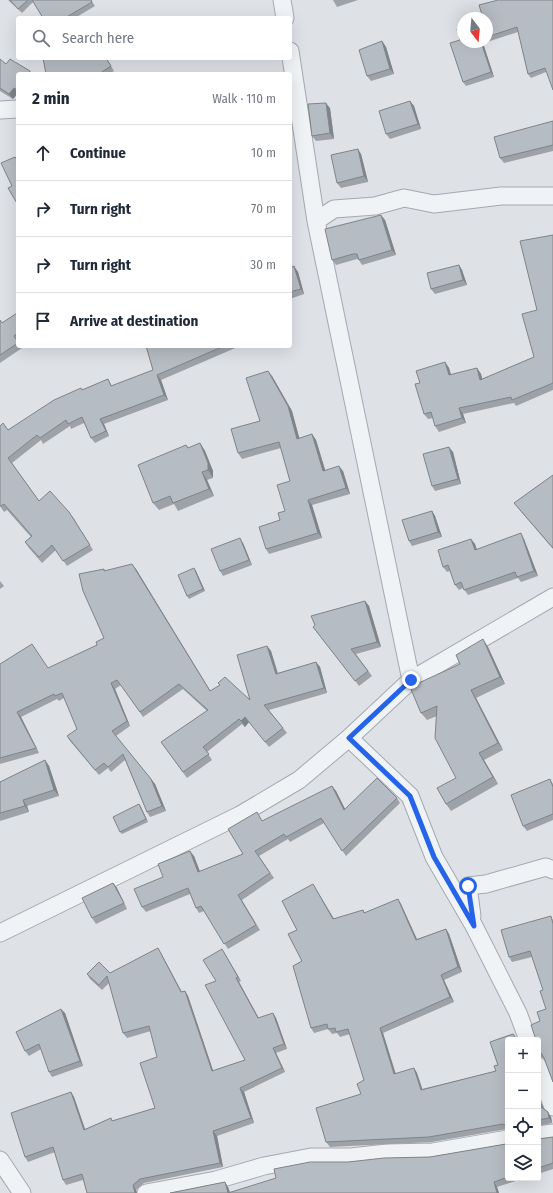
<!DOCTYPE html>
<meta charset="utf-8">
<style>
body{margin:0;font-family:"Fira Sans Condensed",sans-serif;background:#f6f6f7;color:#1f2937}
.controls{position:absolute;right:12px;bottom:12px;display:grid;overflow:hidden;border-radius:4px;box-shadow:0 4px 16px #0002}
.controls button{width:36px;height:36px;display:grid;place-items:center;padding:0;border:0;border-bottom:1px solid #e0e1e3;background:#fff;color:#1f2937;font:20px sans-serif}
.compass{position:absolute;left:457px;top:12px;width:36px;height:36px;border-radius:50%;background:#fff;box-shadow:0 4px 16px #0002;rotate:164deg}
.stop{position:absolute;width:12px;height:12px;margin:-9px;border:3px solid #2563eb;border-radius:50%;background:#fff}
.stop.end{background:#2563eb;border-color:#fff;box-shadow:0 1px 4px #0008}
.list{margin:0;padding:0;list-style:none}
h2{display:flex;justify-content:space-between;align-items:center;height:52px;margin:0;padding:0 16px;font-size:17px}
h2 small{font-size:13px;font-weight:400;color:#747a83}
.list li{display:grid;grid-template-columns:26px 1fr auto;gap:12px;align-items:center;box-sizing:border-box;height:56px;padding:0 16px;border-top:1px solid #e0e1e3}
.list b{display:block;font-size:15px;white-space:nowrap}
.list em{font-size:13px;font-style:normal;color:#747a83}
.icon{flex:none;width:22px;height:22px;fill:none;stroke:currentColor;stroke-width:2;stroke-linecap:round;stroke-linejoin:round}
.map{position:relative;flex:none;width:553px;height:1193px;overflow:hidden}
.search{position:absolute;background:#fff;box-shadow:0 4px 16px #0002;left:16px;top:16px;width:276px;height:44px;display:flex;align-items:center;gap:10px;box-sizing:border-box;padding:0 14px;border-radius:4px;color:#747a83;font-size:15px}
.panel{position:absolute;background:#fff;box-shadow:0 4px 16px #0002;left:16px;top:72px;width:276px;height:276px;border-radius:4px}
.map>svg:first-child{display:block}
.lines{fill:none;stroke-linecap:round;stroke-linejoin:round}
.minor-casing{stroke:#a4a9b1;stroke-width:19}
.minor{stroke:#f0f3f5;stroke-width:17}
.wall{fill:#9da2a8}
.shaded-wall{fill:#7f8488}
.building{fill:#b6bcc3;stroke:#7f8488}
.route{stroke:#2563eb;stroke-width:5}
</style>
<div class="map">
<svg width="553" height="1193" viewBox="0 0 553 1193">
<rect width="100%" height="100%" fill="#dee2e7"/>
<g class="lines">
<g class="minor-casing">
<path id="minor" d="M282,0l3,18
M290,51l26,170 95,459
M0,110l18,-1
M316,221l18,-12 41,-3 29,-8 30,6 67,-8h52
M349,738l61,58 24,61 40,69 44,87 10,27
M472,916l-4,-30 18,-2 60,-17 7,3
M0,933l240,-118 59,-35 50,-42 62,-58 142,-83
M538,1066l15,41
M538,1135l15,-2
M0,1160l22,33
M146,1193l70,-13 48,-14 47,-9h40l36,-4 46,-1 75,-13"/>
</g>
<use href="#minor" class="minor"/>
</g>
<path class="wall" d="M8,0h83l4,6 -20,12h-32l-10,-16 -11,11z
M333,0h25l-21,7z
M553,0l-7,72 -15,6 -3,-4 -10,-42 -31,10v-24z
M382,41l4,6 8,27 -23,7 -4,-5z
M463,42h24l-4,1 11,34 -28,9 -3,-4z
M43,58h63l8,13 -5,3h-63z
M0,59l18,15v19l-5,6 -13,-8z
M410,101l4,5 7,23 -31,10 -4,-5z
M330,108l4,31 -18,2 -4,-5z
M553,121v30l-49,12 -4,-5z
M361,154l7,28 -27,6 -4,-5z
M385,220l11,35 -34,10 -3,-5 -2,-1 -21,6 -4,-5z
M553,235v155l-37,16 -2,-3 -51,11 3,9 -27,9 -4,-6 -2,-8 -5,1 -4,-5 -4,-31 25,-21 4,6 2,7 26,-7 4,6 1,5 52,-22 3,-47z
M459,265l3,5 5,15 -32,9 -4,-5z
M290,268l8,4 6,22 -14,5z
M18,314v32h3l1,2 -22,15v-43l2,3z
M146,346h94l-79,34 7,20 -64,24 5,12 -14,7 -4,-5 -7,-15 -13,6 -1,-3 -27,18 -2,-4 -29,23 27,38 34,16 20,33 -26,16 -11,-16 -14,13 -13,-15 -4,-6 6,-5 -24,-27 -3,2 -4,-6v-80l8,4 74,-40 26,-11 4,7 41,-16z
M272,376l20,35 7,27 13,-4 4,6 9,30 18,1 7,23 -38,11 10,33 -53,16 -3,-5 19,-38 5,-30 -9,-33 -39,11 -4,-6 22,-32z
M200,443l5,8 8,20v7l-6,2 7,16 -36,15 -4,-7 -15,6 -6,-7 33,-58 3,3z
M453,452l8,32 -26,7 -3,-5z
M553,475v74l-35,-41 -4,-5z
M432,511l3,5 7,21 -30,9 -3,-5z
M471,539l4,5 2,6 47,-11 14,37 -17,6 -3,-4 -50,17 -5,-7 -4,2 -4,-5 -5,-14 -3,1 -4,-5z
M243,543l9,22 -29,11 -3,-5z
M194,568l2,3 9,20 -16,8 -2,-3z
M104,569l1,2 31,-2 74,121 40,10 17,-54 4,5 7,22 38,-11 4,5 7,26 -58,17 18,23 -18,14 -20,-25 -4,5 -3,-3 -35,28 5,8 -25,18 -26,-36 46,-31 -24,-22 -40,28 -22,-32 -6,4 15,37 -14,10 39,48 11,27 -16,6 -3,-5 -22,-52 -14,12 -3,-4 -9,7 -29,-34 -3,-5 10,-7 -13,-31 -5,3 -2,-2 -36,18 18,36 -39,11v-100l49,4 48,-23 7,-7z
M0,581l4,5 -4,3z
M365,601l4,5 12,41 -25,7 16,22 -13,10 -46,-59z
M488,647l17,37 -29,14 27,52 -19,10 14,24 -47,27 -5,-7 10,-26 -19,-62 -10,4 -6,-7z
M45,760l4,6 10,30 -32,10 2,6 -29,9v-39z
M550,779l3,5v36l-26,11 -4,-5z
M332,786l4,5 9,18 52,-11 3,5 -54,53 -22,-33 -34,19 -2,-3 -29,17 15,22 -32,22 18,30 -32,19 -24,-38 -5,2 -3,-5 -6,-14 -44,18 -4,-5 21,-30 31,-21 6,16 43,-18 20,-33z
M139,804l9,18 -26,12 -2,-2z
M113,883l4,5 10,21 -31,15 -4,-6z
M313,884l21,35 29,-9 2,3 33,-14 3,5 16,35 29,-10 3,5 13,38 -18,8 10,22 -71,31 13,41 18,-6 3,5 5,16 74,-18 -2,-5 4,-1 -8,-23 23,-8 5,6h-10v90l-1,-1 -75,13 -102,5 -4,-5 -10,-34 45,-14 -4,-10 7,-4 -14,-46 -10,3 -3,-4 -5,1 -4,-5 -14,4 -3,-5 -18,-62 9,-5 -14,-27 9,-4 -15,-29z
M553,919l-9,139 -6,-1v-17l2,-19 6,-12 -3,-19 -11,-33 -20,5 -3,-5z
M161,953l21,39 3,-1 3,5 25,75 32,-11 -29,-79 9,-27 16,27 -2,1 20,36 14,-5 3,5 11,31 -11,4 9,19 -41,20 10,31 -37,13 6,31 -79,16 -8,7 1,3h-50l-4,-13 -17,5 -3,-5 -8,-28 -27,10 -3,-5 46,-65 3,5 11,32 26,-11 1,3 43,-13 2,-51 -6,-26 -24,7 -4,-5 -14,-50 -7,7 -12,-11 -3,-5 23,-1z
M65,1013l18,53 -31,11 -3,-5 -8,-23 -12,7 -4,-5z
M538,1095l5,13 8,9 1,6 -14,3z
M553,1137v32l-15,5v-35z
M508,1143v35h17l-28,9 2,6h-329l55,-11 3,5 2,5 118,-30 82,-5 76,-13z"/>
<path class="shaded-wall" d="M382,41l4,6 8,27 -4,-5z
M481,42h1l1,1 11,34 -3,-5z
M30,71l2,3h-4z
M14,88l4,5 -5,6 -4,-5z
M410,101l4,5 7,23 -3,-5z
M326,103l4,5 4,31 -4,-6z
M358,149l3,5 7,28 -4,-6z
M381,215l4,5 11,35 -4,-5z
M459,265l3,5 5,15 -4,-5z
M294,266l4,6 6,22 -3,-5z
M445,362l4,6 4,13 -4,-6z
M477,368l4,6 3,11 -4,-5z
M268,371l4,5 20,35 9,33 -4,-5z
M157,375l4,5 7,20 -4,-5z
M459,408l4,6 3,9 -4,-5z
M100,419l4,5 5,12 -3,-5z
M312,434l4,6 11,36 -4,-5z
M200,443l5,8 8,20v7l-5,-8z
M449,447l4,5 8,32 -3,-5z
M339,466l4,5 7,23 -4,-6z
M202,472l5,8 7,16 -5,-7z
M308,500l4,5 10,33 -4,-5z
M432,511l3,5 7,21 -4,-5z
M521,533l3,6 14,37 -4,-5z
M240,538l3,5 9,22 -3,-5z
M471,539l4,5 4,12 -4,-6z
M132,564l4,5 77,127 -3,-5z
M194,568l2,3 9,20 -2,-2z
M365,601l4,5 12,41 -4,-5z
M483,639l5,8 17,37 -5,-7z
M267,646l4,5 8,28 -3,-5z
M316,662l4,5 7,26 -3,-5z
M111,683l4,6 15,37 -3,-5z
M471,690l5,8 27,52 -5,-7z
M17,712l4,5 18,36 -3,-5z
M245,717l4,5 -4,5 -4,-6z
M479,753l5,7 14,24 -5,-7z
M45,760l4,6 10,30 -5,-6z
M151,779l4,5 11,27 -4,-5z
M332,786l4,5 12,24 -4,-5z
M23,800l4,6 2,6 -4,-6z
M139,804l2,3 7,15 -2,-3z
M190,851l4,5 8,21 -4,-5z
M113,883l4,5 10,21 -3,-6z
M313,884l24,40 -4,-5z
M398,899l3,5 18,40 -3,-4z
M446,929l3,5 13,38 -4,-5z
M158,948l3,5 23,44 -3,-5z
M222,949l3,5 16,27 -3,-4z
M441,975l3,5 10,22 -4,-5z
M236,978l3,4 22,41 -3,-5z
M185,991l3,5 27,80 -3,-5z
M61,1009l4,4 18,53 -3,-5z
M273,1013l3,5 11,31 -3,-5z
M380,1028l3,5 14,46 -3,-5z
M273,1048l3,5 9,19 -3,-4z
M414,1068l3,5 7,21 -3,-4z
M240,1088l4,4 10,31 -3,-5z
M71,1092l3,5 13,38 -3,-5z
M538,1095l6,15 -4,-4 -2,-7z
M548,1112l3,5 1,6 -3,-5z
M213,1131l4,5 6,31 -3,-4z
M225,1182l3,5 2,6h-2z
M494,1182l3,5 2,6h-2z
M133,1185l3,5 1,3h-2z"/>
<path class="building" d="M10,0h18l-10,9z
M32,0h59l1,2 -27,16h-22z
M498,0h55v90l-8,-22 -17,6 -11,-47 -30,10v-19h-4l-4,-13z
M463,27v15h18l10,30 -28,10 -13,-39 10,-3 -3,-11z
M382,41l8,28 -23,7 -8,-26z
M43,58h63l5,8 -12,8h-53z
M0,59l6,5 4,-5 20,12 -2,3h-10v16l-4,-2 -5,6 -9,-6z
M410,101l8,23 -32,10 -7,-23z
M326,103l4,30 -18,3 -4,-32z
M553,121v24l-53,13 -6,-21z
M358,149l6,27 -27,7 -6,-28z
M15,157l3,4v44l-10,-17 4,-2 -11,-23z
M381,215l11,35 -33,10 -2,-6h-4l-21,6 -7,-31z
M553,235v148l-41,17 -1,-3 -52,11 3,10 -27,8 -4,-14 -7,2 -9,-30 5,-1 -4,-12 29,-9 4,13 28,-7 3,12 54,-23 -12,-43 15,-4 -17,-69z
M459,265l4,15 -32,9 -4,-16z
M294,266l7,23 -11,3v-24z
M17,313l1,1v19l-4,3 4,6v1l-18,12v-35l2,3z
M146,346h78l-67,29 7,20 -64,24 6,12 -15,7 -9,-21 -14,7 -2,-4 -26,18 -3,-3 -29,23 31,43 11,-10 19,21 21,33 -27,16 -11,-16 -13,12 -14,-15 7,-6 -28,-32 -3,2h-1v-80l3,-3 5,7 46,-30 27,-12 1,2 26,-11 3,7 42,-16z
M268,371l20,35 9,33 15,-5 11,37 16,-5 7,22 -38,12 10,33 -52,16 -7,-22 21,-7 -2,-7 7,-2 -8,-26 13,-4 -11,-39 -41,11 -7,-24 29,-8 -14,-43z
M200,443l8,20v7l-6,2 7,17 -36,14 -3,-7 -17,7 -15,-38 48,-20 2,3z
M449,447l9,32 -26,7 -9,-32z
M553,475v73l-39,-45z
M432,511l6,21 -29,9 -7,-21z
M521,533l13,38 -17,6 -2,-5 -51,18 -3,-8 -6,3 -7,-20 -5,2 -5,-17 33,-11 4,11z
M240,538l9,22 -29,11 -9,-22z
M132,564l78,127 10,-6 -2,-2 7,-6 25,23 -13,-45 30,-9 9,28 40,-12 8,26 -60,17 19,23 -18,14 -20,-25 -4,4 -2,-2 -36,28 6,7 -26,18 -22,-30 47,-32 -29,-26 -39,28 -23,-32 -6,3 16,38 -15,10 39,48 11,27 -15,6 -24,-58 -15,13 -4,-4 -9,7 -28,-34 10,-7 -15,-36 -7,3 -1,-2 -37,18 19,36 -36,10v-94l32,-20 16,24 49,-23 -1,-3 8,-4 -21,-47 -4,-17 25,-5v2z
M194,568l9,21 -16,7 -9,-21z
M365,601l12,41 -26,7 17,22 -13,10 -42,-54 2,-2 -4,-9z
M483,639l17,38 -29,13 27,53 -19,10 14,24 -47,27 -9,-16 19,-10 -21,-40 2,-32 -16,7 -11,-26 50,-23 -4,-9z
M45,760l9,30 -31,10 2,6 -25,7v-31z
M377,778l20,20 -55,53 -21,-33 -35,19 -2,-3 -29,17 15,22 -32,22 18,30 -32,19 -23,-38 -5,2 -8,-20 -46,19 -8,-18 29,-12 -5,-13 32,-13 8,21 45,-18 -15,-25 29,-17 5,9 70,-35 12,24z
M550,779l3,8v27l-30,12 -12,-31z
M139,804l7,15 -26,13 -7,-15z
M113,883l11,20 -32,15 -10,-20z
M313,884l20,35 30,-9 1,3 34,-14 18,41 30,-11 12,38 -17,8 9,22 -70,31 14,46 20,-6 7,22 75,-19 -2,-5 4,-1 -8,-23 23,-8 4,6h-9v86l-5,-2 -74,13 -103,5 -10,-34 45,-14 -4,-10 7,-4 -16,-51 -12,3 -1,-4 -7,1 -1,-5 -16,4 -18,-62 9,-5 -14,-27 9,-4 -15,-29z
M551,916l2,8v158l-9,-24 -3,-5h-3v-13h-5l2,-3 -4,-12 9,-4 -3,-9 9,-3 -6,-18 3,-1 -13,-39 -21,6 -8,-27z
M158,948l23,44 4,-1 27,80 33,-11 -40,-75 11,-4 -13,-21 19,-11 16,28 -2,1 22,40 15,-5 11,31 -11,4 9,20 -42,20 11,30 -38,13 7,32 -80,16 -7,6 2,8h-48l-5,-19 -19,6 -10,-33 -28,10 -14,-44 60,-21 13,38 27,-12 1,3 43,-13 -15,-45 17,-6 -8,-31 -26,7 -16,-57 -8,9 -12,-11 12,-12 11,11z
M61,1009l19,52 -31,11 -10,-28 -14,7 -9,-19z
M538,1099l2,7 8,6 1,6 -11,2z
M553,1137v26l-15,5v-29z
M508,1143v34l-14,5 3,11h-327l55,-11 3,11 48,-15 -2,-9 36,-7h38l36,-4 46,-1 76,-13z"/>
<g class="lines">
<path class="route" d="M411,680l-62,58 61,58 24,61 40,69 -6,-40"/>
</g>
</svg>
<div class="controls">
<button>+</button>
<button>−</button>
<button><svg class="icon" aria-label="locate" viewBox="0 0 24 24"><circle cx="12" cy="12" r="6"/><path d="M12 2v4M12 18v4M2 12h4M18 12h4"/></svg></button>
<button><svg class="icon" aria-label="layers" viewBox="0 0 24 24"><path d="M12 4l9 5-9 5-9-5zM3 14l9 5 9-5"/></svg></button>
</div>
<svg class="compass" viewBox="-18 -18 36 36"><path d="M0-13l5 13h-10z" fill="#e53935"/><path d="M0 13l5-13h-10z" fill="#747a83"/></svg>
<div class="stop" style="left:468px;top:886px"></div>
<div class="stop end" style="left:411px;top:680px"></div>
<div class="search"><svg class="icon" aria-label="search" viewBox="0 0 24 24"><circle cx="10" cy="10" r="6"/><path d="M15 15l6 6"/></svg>Search here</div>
<section class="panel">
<h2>2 min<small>Walk · 110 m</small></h2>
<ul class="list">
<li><svg class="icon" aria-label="ahead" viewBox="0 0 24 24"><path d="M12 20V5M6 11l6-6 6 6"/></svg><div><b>Continue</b></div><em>10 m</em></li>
<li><svg class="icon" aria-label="right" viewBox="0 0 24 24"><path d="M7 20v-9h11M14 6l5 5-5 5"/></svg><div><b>Turn right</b></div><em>70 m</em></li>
<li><svg class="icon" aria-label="right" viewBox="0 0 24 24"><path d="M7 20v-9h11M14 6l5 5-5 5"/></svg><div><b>Turn right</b></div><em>30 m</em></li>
<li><svg class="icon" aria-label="arrive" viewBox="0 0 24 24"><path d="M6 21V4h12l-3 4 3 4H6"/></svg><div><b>Arrive at destination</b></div></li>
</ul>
</section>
</div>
